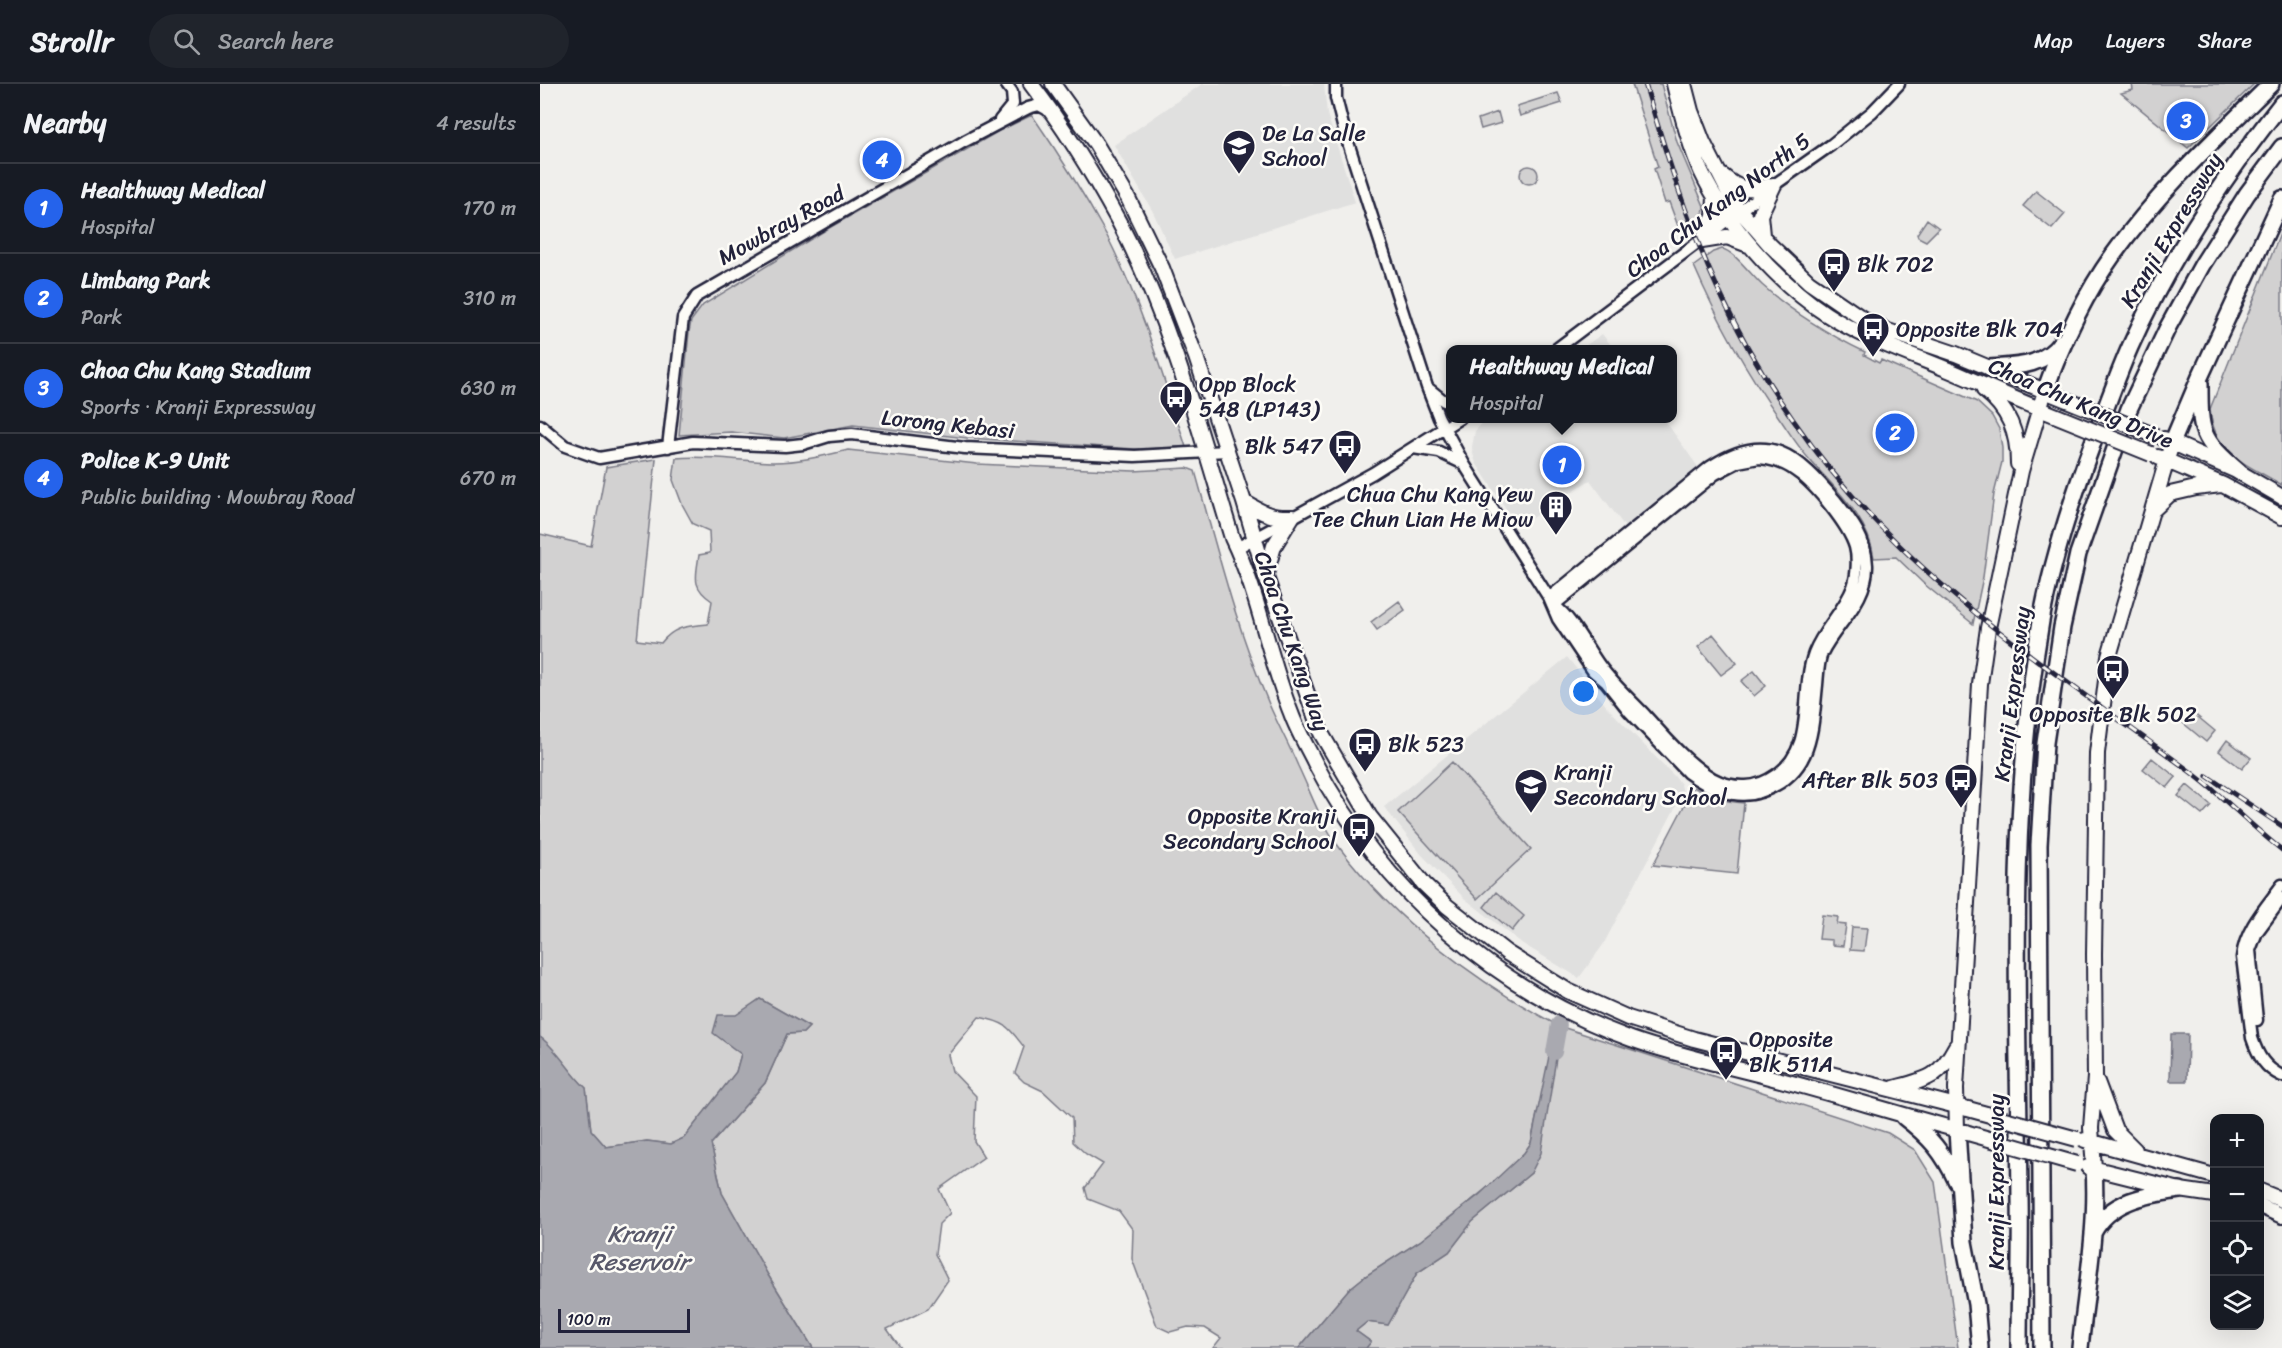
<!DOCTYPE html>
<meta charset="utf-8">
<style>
body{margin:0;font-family:Sriracha,sans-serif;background:#20242c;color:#f1f3f6}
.controls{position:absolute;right:18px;bottom:18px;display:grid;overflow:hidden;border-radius:12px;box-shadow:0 6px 24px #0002}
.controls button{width:54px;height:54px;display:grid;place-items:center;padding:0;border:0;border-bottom:2px solid #363941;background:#171b24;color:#f1f3f6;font:30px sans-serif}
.scale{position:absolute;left:18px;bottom:15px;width:132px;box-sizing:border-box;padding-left:6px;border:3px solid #22223b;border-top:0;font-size:16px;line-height:21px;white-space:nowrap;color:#22223b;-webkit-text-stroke:4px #fdfcf7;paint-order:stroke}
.you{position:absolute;left:1044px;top:608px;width:21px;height:21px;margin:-15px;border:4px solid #fff;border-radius:50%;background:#1a73e8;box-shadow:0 0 0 9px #1a73e833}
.badge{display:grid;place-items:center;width:39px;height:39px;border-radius:50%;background:#2563eb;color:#fff;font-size:20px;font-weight:700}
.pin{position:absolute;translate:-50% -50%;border:3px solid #fff;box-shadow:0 2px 6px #0006}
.popup{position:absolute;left:906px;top:261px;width:231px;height:78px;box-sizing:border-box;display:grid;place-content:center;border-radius:12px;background:#171b24;filter:drop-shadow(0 2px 4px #0005);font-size:20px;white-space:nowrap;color:#9ea1a6}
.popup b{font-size:22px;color:#f1f3f6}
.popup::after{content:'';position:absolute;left:50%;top:100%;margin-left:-12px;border:12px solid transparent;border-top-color:#171b24}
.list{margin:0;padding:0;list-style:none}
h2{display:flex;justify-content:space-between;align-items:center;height:78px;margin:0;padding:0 24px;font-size:26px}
h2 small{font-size:20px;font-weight:400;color:#9ea1a6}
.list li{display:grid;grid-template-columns:39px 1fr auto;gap:18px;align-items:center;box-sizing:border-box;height:90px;padding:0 24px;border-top:2px solid #363941}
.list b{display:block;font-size:22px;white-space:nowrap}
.list p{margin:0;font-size:20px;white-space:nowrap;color:#9ea1a6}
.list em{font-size:20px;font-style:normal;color:#9ea1a6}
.icon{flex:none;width:33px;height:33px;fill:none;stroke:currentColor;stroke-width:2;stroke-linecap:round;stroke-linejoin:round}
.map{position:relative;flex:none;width:1742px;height:1264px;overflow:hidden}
header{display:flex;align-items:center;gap:36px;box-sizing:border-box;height:84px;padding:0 30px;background:#171b24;border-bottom:2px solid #363941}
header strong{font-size:28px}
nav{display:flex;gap:33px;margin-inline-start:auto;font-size:21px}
.search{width:420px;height:54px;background:#20242c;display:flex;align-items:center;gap:15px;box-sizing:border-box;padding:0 21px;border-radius:33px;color:#9ea1a6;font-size:22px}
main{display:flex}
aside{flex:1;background:#171b24}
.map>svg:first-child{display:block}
.built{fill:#e0e0df}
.green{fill:#d2d1d1;stroke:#7a7a86;stroke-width:1.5}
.water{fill:#a9a9b0;stroke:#737381;stroke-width:1.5}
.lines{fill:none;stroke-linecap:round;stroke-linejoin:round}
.river{stroke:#a9a9b0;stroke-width:16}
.minor-casing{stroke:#22223b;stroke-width:15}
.major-casing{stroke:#22223b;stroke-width:18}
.highway-casing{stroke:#22223b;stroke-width:20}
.minor{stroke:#fdfcf7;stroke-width:10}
.major{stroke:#fdfcf7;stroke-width:14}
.highway{stroke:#fdfcf7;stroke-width:15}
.rail-casing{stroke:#22223b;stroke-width:5}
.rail{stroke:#fdfcf7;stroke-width:3;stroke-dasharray:9;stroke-linecap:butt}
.major-bridge-casing{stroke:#22223b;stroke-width:18;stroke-linecap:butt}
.major-bridge{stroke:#fdfcf7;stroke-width:14}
.labels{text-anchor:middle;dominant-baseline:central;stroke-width:5;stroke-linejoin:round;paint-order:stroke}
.poi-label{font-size:22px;fill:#22223b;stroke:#fdfcf7;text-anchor:start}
.street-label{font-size:22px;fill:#22223b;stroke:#fdfcf7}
.water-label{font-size:24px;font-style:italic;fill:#58586a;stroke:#fdfcf7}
</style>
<header>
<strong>Strollr</strong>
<div class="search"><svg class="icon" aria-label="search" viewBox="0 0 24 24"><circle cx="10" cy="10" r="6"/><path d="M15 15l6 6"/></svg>Search here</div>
<nav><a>Map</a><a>Layers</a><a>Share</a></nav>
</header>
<main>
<aside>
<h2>Nearby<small>4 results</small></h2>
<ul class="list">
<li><span class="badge">1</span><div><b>Healthway Medical</b><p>Hospital</p></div><em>170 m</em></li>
<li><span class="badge">2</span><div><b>Limbang Park</b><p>Park</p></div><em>310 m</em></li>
<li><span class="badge">3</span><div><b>Choa Chu Kang Stadium</b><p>Sports · Kranji Expressway</p></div><em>630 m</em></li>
<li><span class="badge">4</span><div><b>Police K-9 Unit</b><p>Public building · Mowbray Road</p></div><em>670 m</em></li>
</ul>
</aside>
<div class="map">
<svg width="1742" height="1264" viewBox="0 0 1742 1264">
<rect width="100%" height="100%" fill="#f0efec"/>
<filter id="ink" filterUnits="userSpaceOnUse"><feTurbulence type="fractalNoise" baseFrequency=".0167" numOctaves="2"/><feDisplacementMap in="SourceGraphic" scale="12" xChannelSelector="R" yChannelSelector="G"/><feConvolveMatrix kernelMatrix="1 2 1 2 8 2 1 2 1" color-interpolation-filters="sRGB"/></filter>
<g filter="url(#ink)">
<path class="built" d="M662,0h122l3,30 28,88 -180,57 -22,-47 -39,-67z
M1062,250l12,15h-33z
M946,335h178l34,48 -73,60 -35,-47 -72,47 -42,-64 -3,-9 -1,-7 3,-16z
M1027,573l40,50 70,72 4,5 2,9 -80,152 -24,33 -56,-34 -59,-46 -43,-44 -37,-47z"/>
<path class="green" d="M1092,0h29l16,58 27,64c0,14 -13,20 -23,28l-12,-32 -4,1 -11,-34 4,-2z
M1592,0h122l-66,64 -67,-55 12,-3z
M1018,9l4,10 -42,13 -3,-10z
M958,28l3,11 -20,6 -3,-10z
M492,31c27,39 52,79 75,121 34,67 56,140 79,211l-51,2 -168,-11 -114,-13 -69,13 -53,-6 -52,3 10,-103 2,-11 12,-16 126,-77 170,-97z
M980 91a9 9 0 1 1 18 0a9 9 0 1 1-18 0Z
M1496,107l29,23 -13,15 -29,-23z
M1387,135l12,9 -13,13 -8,-4 -1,-3z
M1742,145v256c-35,-21 -68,-30 -72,-76z
M1182,165c11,1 30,27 40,36 27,25 69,51 103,67l-1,3 15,8 2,-3 96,42 15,14 7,13 3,19v14l-8,32 -11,83 -10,47 -49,-40 -28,-27 -22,1c-5,-40 -39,-69 -64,-98 -11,-12 -21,-28 -30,-41 -34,-48 -63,-100 -86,-153l19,-14z
M308,366l129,14 157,7 53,-3 8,3c22,78 42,159 74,233 9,21 20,41 29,62 13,27 23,57 41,81 55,73 139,137 220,179l329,107 27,17 20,32 23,166h-592l5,-6 -15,-11 11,-9 21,3 29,-52 32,-21 23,-30 59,-49 7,-64 -7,34 -7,10 -22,23 -82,65 -56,36 -16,13 -49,58h-86l8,-10 -16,-10 -17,-1 -18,5 -13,-6 -25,-67 1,-29 -14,-19 -31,-12 -3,-11 18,-24 -17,-10 -13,-12 -1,-24 -29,-27 -19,-9 -9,-9 9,-26c-16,-21 -19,-25 -45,-30l-31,38 4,16 24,25 -2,45 10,16 -45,32 11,24 -11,11 -4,30 13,26 -20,29 -41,20 14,19h-88l-45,-73 -46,-82 -11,-49 54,-61 22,-49 16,-1 6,-6 -49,-28 -46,34 27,21 -5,18 -52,66 -13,6 -24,-3 -41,6 -15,-17 -5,-42c-17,-16 -28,-38 -46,-51v-503l51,12 15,-79 50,-8 -19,181 24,3c13,-17 27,-17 47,-19l4,-23c-21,-14 -16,-24 -13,-46l11,-2 -1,-22 -16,-7 -11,-20 -9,-24 3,-22c33,-3 65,3 98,4 25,0 49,-6 74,-12z
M859,517l6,9 -28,20 -6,-8z
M1173,550l24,29 -16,12 -23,-28z
M1214,587l12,15 -12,10 -13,-15z
M1652,628l23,19 -9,11 -23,-19z
M1687,656l24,18 -9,11 -23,-18z
M1612,674l24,19 -9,11 -24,-19z
M912,678l79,87 -54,50 -79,-87z
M1647,701l24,20 -9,10 -24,-19z
M1154,703c16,11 31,15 50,16l-7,71 -84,-9z
M956,808l28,24 -12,15 -28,-24z
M1282,831l16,2 -1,7 9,1 -3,21 -11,-1v-5l-13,-1z
M1312,843l15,1 -3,23 -14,-1z"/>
<path class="water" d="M220,915l49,28 -6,6 -16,1 -22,49 -54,61 11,49 46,82 45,73h-273v-311c18,13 29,35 46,51l5,42 15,17 41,-6 24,3 13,-6 52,-66 5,-18 -28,-21 5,-18h18z
M1014,948l6,1 -19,120 -10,20 -59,49 -23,30 -32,21 -29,52 -21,-3 -11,9 15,11 -5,6h-67l49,-58 16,-13 56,-36 59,-46 45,-42 7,-10z
M1631,950h17l-1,47h-17z"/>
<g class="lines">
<path class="river" d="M1014,968l5,-28"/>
<g class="minor-casing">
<path id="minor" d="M796,0v14l8,32 83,257 12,31 25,46 85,134 9,21 35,52 13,11 23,29 59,62c19,14 47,28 72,19 53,-17 52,-60 57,-107 1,-10 1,-22 5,-32 14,-29 46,-52 45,-88 -1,-26 -15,-44 -31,-64 -38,-45 -68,-73 -126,-34l-161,131
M460,36l13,-16 -1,-12 -6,-8
M1015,266l219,-165 57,-40 41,-33 27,-28
M889,305l15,12 7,2
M0,341l25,21 34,12 94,-16 92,4 18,-2 26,-8 23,-2 113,14 170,8 92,-5
M128,363l15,-129 14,-22 268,-155 63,-33 11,-3 11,6
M873,364l26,4 25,12
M1219,374c13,1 28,6 38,14 18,12 52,54 58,75 3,11 2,29 -2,40 -9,24 -30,42 -39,66 -15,41 3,94 -38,122 -10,7 -20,12 -33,11 -11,0 -22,-3 -31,-8 -25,-15 -46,-40 -66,-62 -16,-17 -32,-31 -46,-50 -15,-21 -26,-45 -46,-61l161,-131 23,-12z
M697,464l136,-75 87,-55
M1742,801c-16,22 -37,44 -40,72l10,81c6,18 13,30 30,38
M1717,936l-7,-70 7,-18 25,-34"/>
</g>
<g class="major-casing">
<path id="major" d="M491,0c33,43 62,90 88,138 52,99 81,210 113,316 27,56 36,118 59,175 6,17 16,34 24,50 67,128 181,227 316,276 45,16 92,26 138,38 66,17 131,38 197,55
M513,0l43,60 32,54 34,70 34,89 48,145 22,75 55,156 49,84 54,67 23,22 60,47 61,38 60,27 66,21 274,70
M1134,0c7,29 15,60 27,87 25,53 76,111 125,143 37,24 79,38 120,55 34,14 67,30 101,43
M1144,0l7,27 12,31 32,63 35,40 39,37 57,39 19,9 71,24 96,40
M1183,92c20,17 27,13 51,9
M1222,151l-2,-20 14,-30
M1162,157l25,-4 24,9
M1162,157l12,-24 1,-20
M1444,306c25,19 34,43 34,74
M1624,355l75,33 43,25
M1618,373l65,28 59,32
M704,418c19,11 26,16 48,15
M1612,427l18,-17 26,-6 25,-3
M726,490l8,-28 18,-29
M1557,998l18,48 20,20
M1354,1004c34,-9 45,-10 62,-42
M1417,1046l-1,-42 24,-404 8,-56 33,-157 24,-80
M1545,1056l129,36
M1548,1083l92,23 34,5
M1554,1084l-3,-40 4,-51 -1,-123 3,-201 12,-97 63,-213
M1720,1107l22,9
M1720,1122l22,10"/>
</g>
<g class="highway-casing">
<path id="highway" d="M1449,284c28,-2 54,-1 72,-26
M1660,299c0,50 0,55 39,89
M1505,307c16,-45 40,-97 68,-136 45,-63 103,-117 158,-171
M1632,359l28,-66 82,-178
M1364,1033c26,20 39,35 53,65
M1417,1046l7,112 12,62 4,44
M1553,1149c17,-33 53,-38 87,-43
M1479,1264c0,-50 2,-101 1,-151 -2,-192 -12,-385 21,-576 11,-60 30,-119 51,-176 12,-32 24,-66 38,-98 39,-88 93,-169 152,-244
M1502,1264l-3,-503 6,-102 17,-116 16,-73 51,-145 39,-82 34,-62 45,-71 35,-47
M1540,1264c6,-59 18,-121 14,-180"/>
</g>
<use href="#minor" class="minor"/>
<use href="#major" class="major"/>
<use href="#highway" class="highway"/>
<g class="rail-casing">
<path id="rail" d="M1105,0c21,69 42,138 72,203 42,91 102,178 172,248 91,93 204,163 307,241 30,23 56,51 86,74
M1667,692l75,50"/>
</g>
<use href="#rail" class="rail"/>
<g class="major-bridge-casing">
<path id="major-bridge" d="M1512,310l104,42
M1507,328l104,42
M1428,1025l109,30
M1428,1049l109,31"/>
</g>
<use href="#major-bridge" class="major-bridge"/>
</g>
</g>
<defs>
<g id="school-pin" transform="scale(1.725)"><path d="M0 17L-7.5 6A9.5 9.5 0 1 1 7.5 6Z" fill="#22223b" stroke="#fdfcf7"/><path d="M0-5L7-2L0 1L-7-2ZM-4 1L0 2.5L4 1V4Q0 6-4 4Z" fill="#fff"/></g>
<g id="bus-pin" transform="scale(1.725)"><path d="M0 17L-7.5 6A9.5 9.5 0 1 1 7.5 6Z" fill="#22223b" stroke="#fdfcf7"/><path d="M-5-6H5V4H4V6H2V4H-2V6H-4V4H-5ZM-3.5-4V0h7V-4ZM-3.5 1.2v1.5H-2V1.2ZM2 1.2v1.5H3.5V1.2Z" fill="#fff"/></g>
<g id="building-pin" transform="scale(1.725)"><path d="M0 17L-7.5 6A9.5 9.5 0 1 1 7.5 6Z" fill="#22223b" stroke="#fdfcf7"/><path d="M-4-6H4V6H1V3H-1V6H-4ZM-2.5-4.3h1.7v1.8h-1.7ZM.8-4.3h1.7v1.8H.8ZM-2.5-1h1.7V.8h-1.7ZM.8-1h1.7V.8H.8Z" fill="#fff"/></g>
</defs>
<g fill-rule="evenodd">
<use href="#school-pin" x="699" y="62"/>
<use href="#bus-pin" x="1294" y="180"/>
<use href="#bus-pin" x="1333" y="245"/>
<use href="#bus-pin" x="636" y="313"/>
<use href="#bus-pin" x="805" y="362"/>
<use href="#building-pin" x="1016" y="423"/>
<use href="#bus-pin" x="1573" y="587"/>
<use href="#bus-pin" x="825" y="660"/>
<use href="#bus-pin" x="1421" y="696"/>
<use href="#school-pin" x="991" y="701"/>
<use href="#bus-pin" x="819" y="745"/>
<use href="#bus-pin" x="1186" y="968"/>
</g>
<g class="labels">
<g class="poi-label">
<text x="722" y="49">De La Salle<tspan x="722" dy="25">School</tspan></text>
<text x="1317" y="180">Blk 702</text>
<text x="1356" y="245">Opposite Blk 704</text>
<text x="659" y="300">Opp Block<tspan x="659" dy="25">548 (LP143)</tspan></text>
<text x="782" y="362" text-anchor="end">Blk 547</text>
<text x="993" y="410" text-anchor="end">Chua Chu Kang Yew<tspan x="993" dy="25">Tee Chun Lian He Miow</tspan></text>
<text x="1573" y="630" text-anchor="middle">Opposite Blk 502</text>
<text x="848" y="660">Blk 523</text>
<text x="1014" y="688">Kranji<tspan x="1014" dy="25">Secondary School</tspan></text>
<text x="1398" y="696" text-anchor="end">After Blk 503</text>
<text x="796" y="732" text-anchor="end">Opposite Kranji<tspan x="796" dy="25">Secondary School</tspan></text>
<text x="1209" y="955">Opposite<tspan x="1209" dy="25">Blk 511A</tspan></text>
</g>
<g class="street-label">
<text transform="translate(1178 121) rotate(-37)">Choa Chu Kang North 5</text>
<text transform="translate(241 141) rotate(-29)">Mowbray Road</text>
<text transform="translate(1631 146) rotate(-59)">Kranji Expressway</text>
<text transform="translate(1541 319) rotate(23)">Choa Chu Kang Drive</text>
<text transform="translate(408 340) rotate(6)">Lorong Kebasi</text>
<text transform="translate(752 557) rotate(71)">Choa Chu Kang Way</text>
<text transform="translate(1472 610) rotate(-83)">Kranji Expressway</text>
<text transform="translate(1456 1098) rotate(-90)">Kranji Expressway</text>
</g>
<g class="water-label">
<text x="99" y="1150">Kranji<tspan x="99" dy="28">Reservoir</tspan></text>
</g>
</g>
</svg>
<div class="controls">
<button>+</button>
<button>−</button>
<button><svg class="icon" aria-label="locate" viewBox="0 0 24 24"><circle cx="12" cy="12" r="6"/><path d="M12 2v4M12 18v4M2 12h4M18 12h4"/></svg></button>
<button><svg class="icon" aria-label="layers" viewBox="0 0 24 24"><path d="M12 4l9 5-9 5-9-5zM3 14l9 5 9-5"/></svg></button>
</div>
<div class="scale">100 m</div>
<div class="you"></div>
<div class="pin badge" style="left:1022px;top:381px">1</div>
<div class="popup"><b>Healthway Medical</b>Hospital</div>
<div class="pin badge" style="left:1355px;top:349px">2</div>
<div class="pin badge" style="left:1646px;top:37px">3</div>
<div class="pin badge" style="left:342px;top:76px">4</div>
</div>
</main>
